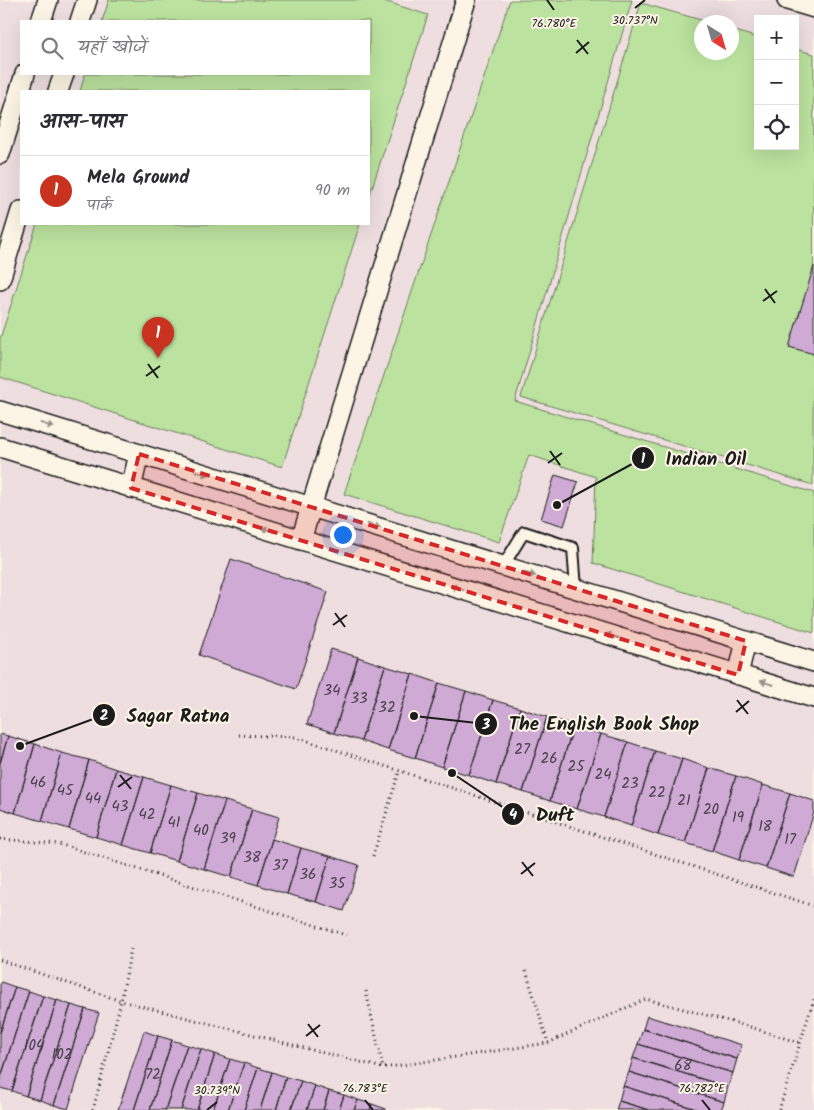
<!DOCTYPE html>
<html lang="hi">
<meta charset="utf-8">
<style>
body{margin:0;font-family:Kalam,"Playpen Sans Deva",sans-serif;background:#f7f7f7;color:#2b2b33}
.controls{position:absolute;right:15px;top:15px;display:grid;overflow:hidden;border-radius:0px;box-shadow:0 5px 20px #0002}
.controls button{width:45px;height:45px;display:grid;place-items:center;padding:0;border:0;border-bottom:1px solid #e1e1e2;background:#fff;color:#2b2b33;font:25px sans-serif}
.compass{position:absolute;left:694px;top:15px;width:45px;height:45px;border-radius:50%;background:#fff;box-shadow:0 5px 20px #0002;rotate:143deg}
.you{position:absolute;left:342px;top:534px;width:18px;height:18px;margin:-12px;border:4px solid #fff;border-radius:50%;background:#1a73e8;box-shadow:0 0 0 8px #1a73e833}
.badge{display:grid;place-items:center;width:32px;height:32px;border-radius:50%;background:#c8321e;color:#fff;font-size:16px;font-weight:700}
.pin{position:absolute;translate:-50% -41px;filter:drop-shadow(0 1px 2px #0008)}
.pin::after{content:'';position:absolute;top:26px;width:18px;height:15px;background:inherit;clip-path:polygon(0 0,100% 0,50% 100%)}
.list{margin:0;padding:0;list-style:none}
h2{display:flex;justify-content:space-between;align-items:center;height:65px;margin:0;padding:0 20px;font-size:21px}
h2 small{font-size:16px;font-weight:400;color:#7c7c81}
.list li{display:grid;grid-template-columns:32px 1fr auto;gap:15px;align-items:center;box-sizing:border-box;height:70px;padding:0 20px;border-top:1px solid #e1e1e2}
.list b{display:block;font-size:19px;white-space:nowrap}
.list p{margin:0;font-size:16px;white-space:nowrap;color:#7c7c81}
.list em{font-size:16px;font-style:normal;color:#7c7c81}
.icon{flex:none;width:28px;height:28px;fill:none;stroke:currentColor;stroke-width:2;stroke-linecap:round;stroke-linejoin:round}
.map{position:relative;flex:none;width:814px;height:1110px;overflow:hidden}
.search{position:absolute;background:#fff;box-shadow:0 5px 20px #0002;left:20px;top:20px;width:350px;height:55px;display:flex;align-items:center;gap:12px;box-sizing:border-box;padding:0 18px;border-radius:0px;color:#7c7c81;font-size:19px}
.panel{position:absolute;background:#fff;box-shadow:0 5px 20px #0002;left:20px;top:90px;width:350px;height:135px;border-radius:0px}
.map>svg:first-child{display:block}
.built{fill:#eedee0;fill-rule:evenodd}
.green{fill:#bbe29e;stroke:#6c7f5d}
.building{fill:#ceaad4;stroke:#1c1c1c}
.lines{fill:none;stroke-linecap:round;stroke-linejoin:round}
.service-casing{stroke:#1c1c1c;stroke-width:14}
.minor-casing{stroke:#1c1c1c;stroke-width:22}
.path{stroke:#1c1c1c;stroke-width:3;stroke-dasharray:1 4;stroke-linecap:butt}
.service{stroke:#fcf5e5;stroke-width:10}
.minor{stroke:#fcf5e5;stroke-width:19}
.oneway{fill:#97938b}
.marked{fill:#d62828;fill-opacity:0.2;stroke:#d62828;stroke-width:4;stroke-dasharray:10 6;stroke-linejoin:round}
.ticks{fill:none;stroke:#1c1c1c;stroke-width:2}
.labels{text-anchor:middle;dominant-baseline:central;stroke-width:4;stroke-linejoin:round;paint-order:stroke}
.number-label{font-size:15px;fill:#48404a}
.ticks-label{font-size:12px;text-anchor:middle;fill:#1c1c1c;stroke:#fcf5e5;stroke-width:4;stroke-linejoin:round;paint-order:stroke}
.leader{fill:none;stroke:#1c1c1c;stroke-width:2}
.callout-dot{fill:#1c1c1c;stroke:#fcf5e5;stroke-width:2}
.mark-label{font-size:15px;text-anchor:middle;font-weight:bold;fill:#fff}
.callout-label{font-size:19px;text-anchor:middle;font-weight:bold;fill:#1c1c1c;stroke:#fcf5e5;stroke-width:4;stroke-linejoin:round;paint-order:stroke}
</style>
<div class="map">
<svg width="814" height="1110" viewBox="0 0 814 1110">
<rect width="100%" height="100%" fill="#fcf5e5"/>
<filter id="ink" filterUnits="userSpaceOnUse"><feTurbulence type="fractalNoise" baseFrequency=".02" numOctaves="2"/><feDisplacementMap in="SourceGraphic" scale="10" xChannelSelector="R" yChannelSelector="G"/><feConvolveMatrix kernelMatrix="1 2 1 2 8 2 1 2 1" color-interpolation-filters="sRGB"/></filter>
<g filter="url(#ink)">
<path class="built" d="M0,0h814v1110h-814zM758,19h37v127h-37zM21,21h348v53h-348zM702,22h30v30h-30zM21,91h348v133h-348z"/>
<path class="green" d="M109,0h272l47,15 -59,182v-106h-289l5,-17h284v-53h-267z
M510,0h122l-117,401 299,92v140l-221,-70 3,-86 -67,-22 -30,87 -155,-48z
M641,3l67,19h-6v30h30v-22l26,8v108h37v-97l19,5 -1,431 -292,-88z
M37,224h323l-78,243 -282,-90v-38z"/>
<path class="building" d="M814,266v88l-25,-7z
M555,475l23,7 -14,44 -23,-7z
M231,559l97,33 -32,97 -97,-34z
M331,649l27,8 -24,76 -27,-9z
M358,657l27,9 -24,75 -27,-8z
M385,666l27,8 -24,76 -27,-9z
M412,674l27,9 -24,75 -27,-8z
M439,683l27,8 -24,76 -27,-9z
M466,691l27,9 -24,75 -27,-8z
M493,700l27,8 -24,76 -27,-9z
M520,708l27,9 -24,75 -27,-8z
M547,717l27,8 -24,76 -27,-9z
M574,725l27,9 -24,75 -27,-8z
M0,734l8,2 -8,27z
M601,734l27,8 -24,75 -27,-8z
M8,736l27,8 -20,69 -15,-5v-45z
M628,742l27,9 -24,75 -27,-9z
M35,744l27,9 -20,68 -27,-8z
M655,751l27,8 -24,76 -27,-9z
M62,753l27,7 -20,69 -27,-8z
M682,759l27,9 -24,75 -27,-8z
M89,760l27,9 -20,68 -27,-8z
M709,768l27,8 -24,75 -27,-8z
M116,769l28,8 -21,68 -27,-8z
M736,776l27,9 -24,75 -27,-9z
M144,777l27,8 -21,68 -27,-8z
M171,785l27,8 -21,68 -27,-8z
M763,785l27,8 -24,75 -27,-8z
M198,793l27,8 -21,68 -27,-8z
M790,793l24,8v11l-20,65 -28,-9z
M225,801l27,8 -21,68 -27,-8z
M252,809l27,8 -21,68 -27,-8z
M272,839l29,9 -14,46 -29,-9z
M301,848l29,8 -14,46 -29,-8z
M330,856l29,9 -15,46 -28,-9z
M1,982l14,5 -15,46v-48z
M15,987l14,4 -29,89v-47z
M29,991l14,5 -31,95 -12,-3v-8z
M43,996l14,4 -31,96 -14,-5z
M57,1000l14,5 -31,95 -14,-4z
M71,1005l14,4 -31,96 -14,-5z
M85,1009l14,4 -31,96 -14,-4z
M647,1016l95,29 -5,14 -94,-30z
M643,1029l94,30 -4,14 -95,-29z
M144,1031l14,5 -24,74h-16z
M158,1036l14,4 -22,70h-16z
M172,1040l15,5 -22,65h-15z
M638,1044l95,29 -5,14 -95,-29z
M187,1045l14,4 -20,61h-16z
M201,1049l14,5 -18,56h-16z
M215,1054l15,5 -17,51h-16z
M633,1058l95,29 -4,15 -95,-30z
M230,1059l14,4 -16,47h-15z
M244,1063l14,5 -14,42h-16z
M258,1068l14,4 -12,38h-16z
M272,1072l14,5 -10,33h-16z
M629,1072l95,30 -3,8h-22l-76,-24z
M286,1077l15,4 -10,29h-15z
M301,1081l14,5 -8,24h-16z
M315,1086l14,5 -6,19h-16z
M623,1086l76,24h-50l-30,-9z
M329,1091l15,4 -5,15h-16z
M344,1095l14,5 -4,10h-15z
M358,1100l14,4 -2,6h-16z
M619,1101l30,9h-33z
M372,1104l14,5v1h-16z"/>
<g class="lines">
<g class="service-casing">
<path id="service" d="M503,566l21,-34 49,16 3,41"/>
</g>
<g class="minor-casing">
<path id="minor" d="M787,0l27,8
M41,21l7,-21
M80,21l7,-21
M58,91l6,-17
M0,154l25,-80
M0,280l21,-69
M0,411l814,251
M0,447l814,251
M131,488l8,-34
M301,540l165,-540
M738,675l8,-34"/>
</g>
<path class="path" d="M239,735l57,2 518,169
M0,839l59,5 287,91
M373,856l26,-84
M0,960l121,41 10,-52
M526,971l22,72
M366,991l17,77
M93,1110l28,-109 262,67 165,-25 98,-44 101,27 53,17
M779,1110l35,-111"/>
<use href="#service" class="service"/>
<use href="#minor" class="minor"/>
</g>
<defs><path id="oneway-solid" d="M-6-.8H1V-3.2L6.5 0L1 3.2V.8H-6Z" transform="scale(1.25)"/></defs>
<g class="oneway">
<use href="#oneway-solid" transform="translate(47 425) rotate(17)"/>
<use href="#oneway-solid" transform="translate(202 473) rotate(17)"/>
<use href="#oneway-solid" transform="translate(374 526) rotate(17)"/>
<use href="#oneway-solid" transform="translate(268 530) rotate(-163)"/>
<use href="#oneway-solid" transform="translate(529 574) rotate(17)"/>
<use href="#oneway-solid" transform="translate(457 588) rotate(-163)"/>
<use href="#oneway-solid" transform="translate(612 636) rotate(-163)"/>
<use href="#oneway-solid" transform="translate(767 683) rotate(-163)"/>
</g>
</g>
<path class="marked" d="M139,454l607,187 -8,34 -607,-187z"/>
<path class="ticks" d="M547,0l7,10M635,8l10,-8M577,40l11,14M576,53l13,-11M765,289l10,14M763,301l14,-10M148,364l10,14M146,376l14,-10M550,451l10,14M548,463l14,-10M335,613l10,14M333,625l14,-10M737,700l11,14M736,712l13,-11M120,775l11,14M118,787l14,-10M522,862l11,14M521,874l14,-11M308,1024l10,13M306,1036l14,-11M365,1100l8,10M702,1100l8,10M207,1110l10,-8"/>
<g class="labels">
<g class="number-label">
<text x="332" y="691">34</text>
<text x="359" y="699">33</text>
<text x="387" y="708">32</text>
<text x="522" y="750">27</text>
<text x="549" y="759">26</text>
<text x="576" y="767">25</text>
<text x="603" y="775">24</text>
<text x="38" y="783">46</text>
<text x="630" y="784">23</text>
<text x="65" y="791">45</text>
<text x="657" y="793">22</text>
<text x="93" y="799">44</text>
<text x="684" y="801">21</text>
<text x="120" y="807">43</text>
<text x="711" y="810">20</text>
<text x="147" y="815">42</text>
<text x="738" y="818">19</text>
<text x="174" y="823">41</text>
<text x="765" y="827">18</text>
<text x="201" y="831">40</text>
<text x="228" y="839">39</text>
<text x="790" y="840">17</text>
<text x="252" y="858">38</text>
<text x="280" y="866">37</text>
<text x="308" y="875">36</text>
<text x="337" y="884">35</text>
<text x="34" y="1046">104</text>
<text x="62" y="1055">102</text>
<text x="683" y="1066">68</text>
<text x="153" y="1075">72</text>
</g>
</g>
<g class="ticks-label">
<text x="635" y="24">30.737°N</text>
<text x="554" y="27">76.780°E</text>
<text x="365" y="1092">76.783°E</text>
<text x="702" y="1092">76.782°E</text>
<text x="217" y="1094">30.739°N</text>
</g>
<path class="leader" d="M557 505L643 458M20 746L104 715M414 716L486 724M452 773L513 814"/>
<g class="callout-dot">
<circle cx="557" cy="505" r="5"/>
<circle cx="20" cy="746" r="5"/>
<circle cx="414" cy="716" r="5"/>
<circle cx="452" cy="773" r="5"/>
<circle cx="643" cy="458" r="12"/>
<circle cx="104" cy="715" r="12"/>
<circle cx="486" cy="724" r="12"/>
<circle cx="513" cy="814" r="12"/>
</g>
<g class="mark-label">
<text x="643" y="463">1</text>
<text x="104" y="720">2</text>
<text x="486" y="729">3</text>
<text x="513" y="819">4</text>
</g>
<g class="callout-label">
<text x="706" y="465">Indian Oil</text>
<text x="178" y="722">Sagar Ratna</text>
<text x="604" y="730">The English Book Shop</text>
<text x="555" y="821">Duft</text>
</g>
</svg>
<div class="controls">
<button>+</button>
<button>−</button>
<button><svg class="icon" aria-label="locate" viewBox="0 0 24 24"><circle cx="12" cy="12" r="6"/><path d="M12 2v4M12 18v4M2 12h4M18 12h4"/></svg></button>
</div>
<svg class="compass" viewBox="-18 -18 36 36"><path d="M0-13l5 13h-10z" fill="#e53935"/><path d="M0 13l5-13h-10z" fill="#7c7c81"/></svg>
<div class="you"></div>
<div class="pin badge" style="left:158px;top:358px">1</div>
<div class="search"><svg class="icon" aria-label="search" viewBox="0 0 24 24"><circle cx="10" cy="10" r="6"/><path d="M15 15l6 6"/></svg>यहाँ खोजें</div>
<section class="panel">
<h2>आस-पास<small></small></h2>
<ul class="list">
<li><span class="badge">1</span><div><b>Mela Ground</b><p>पार्क</p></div><em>90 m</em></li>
</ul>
</section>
</div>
